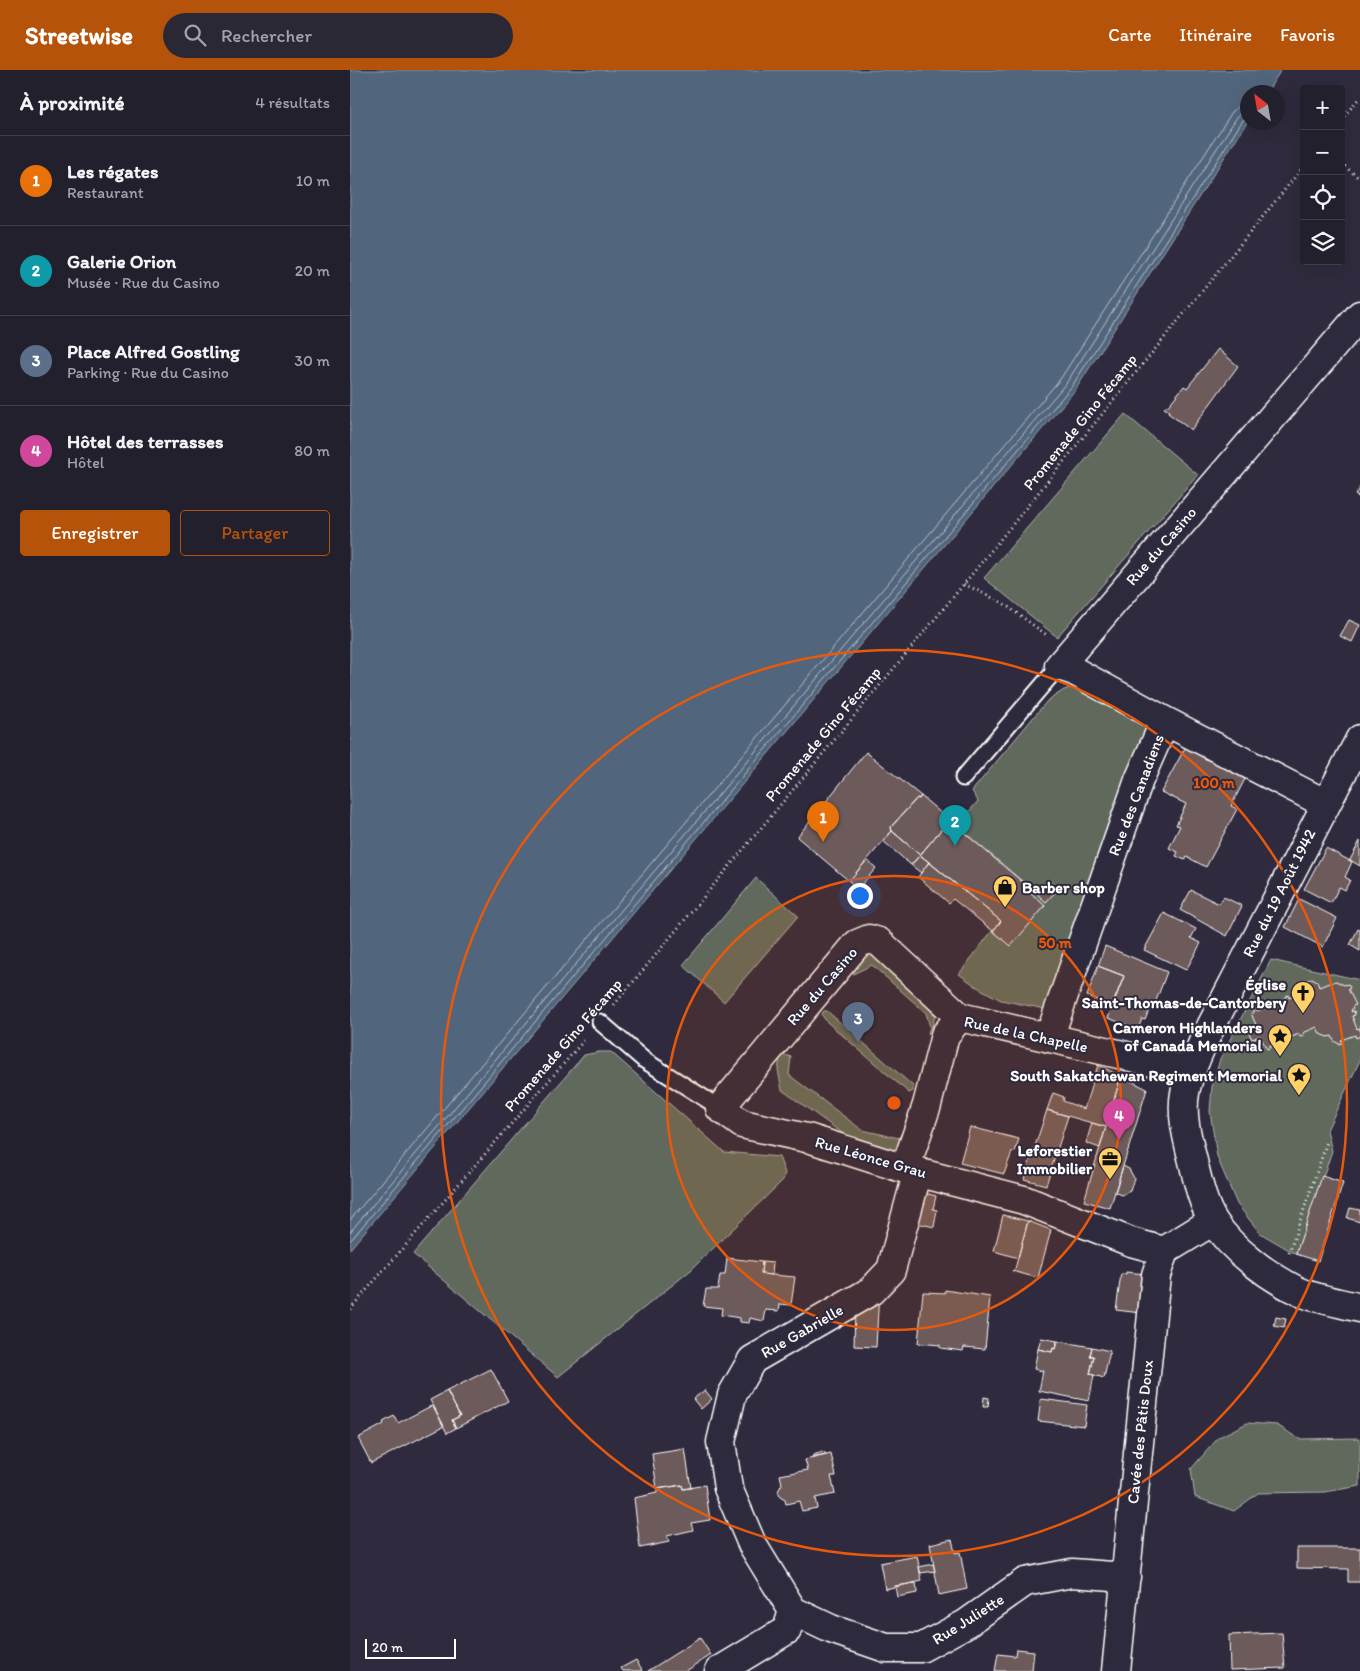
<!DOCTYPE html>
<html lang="fr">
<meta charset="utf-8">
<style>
body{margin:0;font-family:Itim,sans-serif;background:#2b2836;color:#f1f3f6}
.controls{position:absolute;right:15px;top:15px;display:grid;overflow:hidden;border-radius:5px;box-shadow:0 5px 20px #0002}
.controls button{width:45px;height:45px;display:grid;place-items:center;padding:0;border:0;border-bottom:1px solid #403e4a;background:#23202e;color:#f1f3f6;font:25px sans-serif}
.compass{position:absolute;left:890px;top:15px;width:45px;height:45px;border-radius:50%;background:#23202e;box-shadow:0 5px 20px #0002;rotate:329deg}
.scale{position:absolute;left:15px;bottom:12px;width:91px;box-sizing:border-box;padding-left:5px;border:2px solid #fff;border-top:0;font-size:14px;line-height:18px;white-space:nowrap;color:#fff;-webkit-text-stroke:4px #2f2a3d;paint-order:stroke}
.you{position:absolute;left:509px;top:825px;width:18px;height:18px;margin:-12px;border:4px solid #fff;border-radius:50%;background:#1a73e8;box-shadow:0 0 0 8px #1a73e833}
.badge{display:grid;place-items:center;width:32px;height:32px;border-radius:50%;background:#b45309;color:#fff;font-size:16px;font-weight:700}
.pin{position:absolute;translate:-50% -41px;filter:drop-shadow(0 1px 2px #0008)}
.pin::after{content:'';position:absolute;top:26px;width:18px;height:15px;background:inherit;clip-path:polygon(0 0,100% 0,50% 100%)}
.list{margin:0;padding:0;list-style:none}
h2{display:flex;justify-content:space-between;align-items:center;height:65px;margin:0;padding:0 20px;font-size:21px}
h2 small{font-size:16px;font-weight:400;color:#a3a3aa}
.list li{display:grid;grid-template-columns:32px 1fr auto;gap:15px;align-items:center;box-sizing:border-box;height:90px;padding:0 20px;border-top:1px solid #403e4a}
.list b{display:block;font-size:19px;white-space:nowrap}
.list p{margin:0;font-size:16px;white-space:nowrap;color:#a3a3aa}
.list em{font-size:16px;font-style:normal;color:#a3a3aa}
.actions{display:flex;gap:10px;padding:15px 20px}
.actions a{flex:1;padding:11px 0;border:1px solid #b45309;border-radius:5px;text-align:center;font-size:18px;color:#b45309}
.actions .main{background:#b45309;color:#fff}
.icon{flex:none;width:28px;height:28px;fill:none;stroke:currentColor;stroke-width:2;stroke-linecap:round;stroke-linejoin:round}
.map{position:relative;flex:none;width:1010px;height:1601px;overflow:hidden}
header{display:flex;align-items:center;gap:30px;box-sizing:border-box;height:70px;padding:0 25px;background:#b45309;color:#fff}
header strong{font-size:24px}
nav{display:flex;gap:28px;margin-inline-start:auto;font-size:18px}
.search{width:350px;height:45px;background:#2b2836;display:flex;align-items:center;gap:12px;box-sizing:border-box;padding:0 18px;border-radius:28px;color:#a3a3aa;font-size:19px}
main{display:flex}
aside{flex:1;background:#23202e}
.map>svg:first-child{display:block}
.green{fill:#61695c;stroke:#b0b4ae}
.water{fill:#51657c;stroke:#97a3b0}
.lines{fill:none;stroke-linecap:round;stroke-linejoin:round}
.shore{stroke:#b9c1cb;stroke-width:1}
.building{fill:#6d5a5a;stroke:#fff}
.service-casing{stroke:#fff;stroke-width:19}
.minor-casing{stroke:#fff;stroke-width:31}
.secondary-casing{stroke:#fff;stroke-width:31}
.path{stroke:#fff;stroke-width:3;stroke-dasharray:1 4;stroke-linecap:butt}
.service{stroke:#2f2a3d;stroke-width:15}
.minor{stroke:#2f2a3d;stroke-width:28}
.secondary{stroke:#2f2a3d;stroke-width:28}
.ring{fill:none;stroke:#e8590c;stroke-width:2.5}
.labels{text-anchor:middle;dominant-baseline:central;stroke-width:4;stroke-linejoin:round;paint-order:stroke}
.street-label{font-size:16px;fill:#fff;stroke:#2f2a3d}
.poi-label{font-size:16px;font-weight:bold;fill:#fff;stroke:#2f2a3d;text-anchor:end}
.centre{fill:#e8590c;stroke:#2f2a3d;stroke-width:2.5}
.ring-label{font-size:15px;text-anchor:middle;font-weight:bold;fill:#e8590c;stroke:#2f2a3d;stroke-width:4;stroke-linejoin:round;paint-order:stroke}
</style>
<header>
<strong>Streetwise</strong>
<div class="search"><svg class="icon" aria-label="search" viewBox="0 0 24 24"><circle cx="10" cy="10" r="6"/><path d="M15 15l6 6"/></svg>Rechercher</div>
<nav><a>Carte</a><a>Itinéraire</a><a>Favoris</a></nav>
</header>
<main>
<aside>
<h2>À proximité<small>4 résultats</small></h2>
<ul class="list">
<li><span class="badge" style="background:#e8710a">1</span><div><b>Les régates</b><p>Restaurant</p></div><em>10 m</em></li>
<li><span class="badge" style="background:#0f9aa8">2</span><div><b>Galerie Orion</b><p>Musée · Rue du Casino</p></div><em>20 m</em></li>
<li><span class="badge" style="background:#5c6f8a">3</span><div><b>Place Alfred Gostling</b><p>Parking · Rue du Casino</p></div><em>30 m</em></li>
<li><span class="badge" style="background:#d1479c">4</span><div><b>Hôtel des terrasses</b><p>Hôtel</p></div><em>80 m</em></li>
</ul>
<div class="actions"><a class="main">Enregistrer</a><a>Partager</a></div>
</aside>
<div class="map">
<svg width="1010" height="1601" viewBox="0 0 1010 1601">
<rect width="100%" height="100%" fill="#2f2a3d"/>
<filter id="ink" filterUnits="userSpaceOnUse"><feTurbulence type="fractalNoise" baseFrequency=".02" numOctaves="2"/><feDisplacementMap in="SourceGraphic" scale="10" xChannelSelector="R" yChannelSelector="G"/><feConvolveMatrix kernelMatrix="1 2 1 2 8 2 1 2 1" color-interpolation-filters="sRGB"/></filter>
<g filter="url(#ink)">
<path class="green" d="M775,344l73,61 -141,162 -73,-59z
M726,616l69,38v8l-91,264 -9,13 -44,-9 -24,-13 -18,-13 33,-43 19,14 34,-39 -14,-13 2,-3 -76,-64 21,-25 -6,-10 75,-90 17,-11z
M406,808l42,38 -74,86 -41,-37z
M528,884l51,47 6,15 -5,18 -2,-1 2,-6 -4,-14 -54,-48 -19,9 -5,-3 12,-15z
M921,890l89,20v80l-33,70 5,21 -36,103 -36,-21 -23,-29 -20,-47 -7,-46 2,-24 8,-28z
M474,941h3l86,75v5l-4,2 -82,-71 -6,-8z
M249,982h12l113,100 55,5 6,16 -2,7 -92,90 -133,107 -145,-123 171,-199z
M435,985l6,2 -2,18 73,55 37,8 7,-14 -1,19 -16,9 -40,-14 -67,-48 -4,-20 2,-13z
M897,1353l30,2 22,14 61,-1v48l-35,6 -67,1 -24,18 -39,-14 -4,-28 28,-32z"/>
<path class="water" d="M0,0h931l-14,22h-19l-1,30 -171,267 -726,860z"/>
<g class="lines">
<path class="shore" d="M0,1150l711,-842 171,-266 7,-6 9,-2
M0,1162l717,-850 170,-265 4,-4 7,-2
M0,1171l722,-855 171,-266 5,-2"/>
</g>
<path class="building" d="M868,279l20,17 -47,64 -23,-17 1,-2 -5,-3 2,-2 1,1 17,-21 3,2z
M1010,417v11l-5,-3z
M999,550l11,5 -8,17 -12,-6z
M836,676l60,31 -15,29 6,3 -31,58 -19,-10 -2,3 -9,-4 2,-4 -9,-4 11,-22 -4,-1 10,-21 -25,-12z
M516,682l55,44 -2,3 -2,-1 -26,29 1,4 -43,50 -52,-44z
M571,726l28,24 -29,35 -28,-24 -1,-4 26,-29 2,1z
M599,750l84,71 -2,2 14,13 -34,40 -18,-15 8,-10 -81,-66z
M542,761l28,24 -9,10 -28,-24z
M1010,771v25l-10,-6z
M976,778l26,14 -7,15 5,3 -5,10 -6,-3 -8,16 -27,-14z
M570,785l9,7 -8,11 -10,-8z
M517,790l9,8 -18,21 -9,-8z
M579,792l72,59 -8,10 -40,-32 -4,4 -31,-26z
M700,812l8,7 -12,13 -8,-7z
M841,820l28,14 5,-7 18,9 -15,30 -47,-26z
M949,829l38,19 -14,29 -38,-20z
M814,843l32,16 -5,9 10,5 -15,27 -42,-20z
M1008,859l2,1v21l-10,-6z
M755,876l62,26 -13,34 -3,-1 -6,15 -3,-1 -4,10 -30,-11 16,-42 -26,-10z
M748,896l26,10 -12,30 -25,-10z
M962,908l5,3 2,6 17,-6 8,4 4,-1 2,4 -2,1 8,16 -3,1 -2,6 3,-1 1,4 -3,1 5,13 3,-1v8l-4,2 -1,-3 -14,5 1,3 -3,1 -5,-3 -2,-5 -5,1 -7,-3 -3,-7 -14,6 1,3 -4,1 -1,-3 -30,12 1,2 -3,1 -7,-13 -8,3 -5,-11 9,-3 -5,-12h3l-2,-4 4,-1 1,3 29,-11 -1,-3 3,-2 1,3 15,-5 -2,-6 4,-6z
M748,995l23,11 -15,51 -59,-17 6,-17 11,4 -1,4 21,8z
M771,1006l26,13 -37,119 -26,-7z
M697,1040l21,6 -22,69 -22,-6z
M742,1053l14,4 -6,21 -14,-5z
M620,1057l49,12 -4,13h-3l-8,22 -44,-11z
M773,1096l6,3 5,9 -4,13 -8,4 -7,-3z
M972,1106l21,7 -25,78 -22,-7z
M571,1122l15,4 -3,13 4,1 -3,17 -21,-5z
M1000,1138l10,2v12l-13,-4z
M653,1145l25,6 -10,37 -24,-7z
M678,1151l23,9 -13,48 -26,-7 3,-2z
M377,1188l35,4 -1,12 34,3 -4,28 -11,-1 -1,7 -13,-1 -2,11 -14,-3 -1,5 -9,-1v-4l-19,-3 1,-7 -19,-2 3,-17h12l2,-14h5z
M412,1192l11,1 -1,12 -11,-1z
M776,1202l19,2 -4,39 -25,-3 5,-36h5z
M595,1220l45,7 -5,52 -21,-2 -1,4 -23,-3v-3l-22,-2 5,-51 22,1z
M529,1222l-3,55 -22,-1 1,-39z
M926,1247l10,2 -2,9 -10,-2z
M691,1268l16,3 -2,8 -2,-1 -1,4 -14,-3z
M707,1271l35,6 -2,9h4l-4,18 4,1 -5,26 -50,-10 4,-20 -9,-2 4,-20 14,3 1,-4 2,1z
M742,1277l18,4 -6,27 -14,-4 4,-18h-4z
M141,1299l17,32 -52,27 -4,-8 8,-4 -13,-25z
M355,1320l7,9 -11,10 -8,-10z
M97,1321l13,25 -8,4 4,8 -9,5 -17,-33z
M634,1327l5,1 -1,9h-5z
M691,1329l46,6 -3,21 -46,-5z
M83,1335l11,21 -73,37 -13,-25 26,-14 -1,-2 11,-6 4,7z
M335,1379l6,39 -8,1 -1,-4 -25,4 -5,-35z
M473,1382l3,3 -14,3 1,-3z
M481,1384l5,22h-5l4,18 -20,4 2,10 -15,3 -3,-10 -13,3 -1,-4 -5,-3 -2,-6 4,-7 -2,-9 28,-5 -3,-10z
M332,1415l1,4 22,-4 5,35 -19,3 2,7 -26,6 2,6 -29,6 -6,-50 23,-5v-4z
M602,1469l3,14 5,-1 7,37 -28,6 -9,-51z
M947,1478h63v34h-12v-13l-51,-1z
M567,1486l5,25 -37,8 -5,-26z
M583,1494l2,7 -15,2 -1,-6z
M566,1513l1,10 -20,4 -2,-11z
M932,1563l3,35 -55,2 -1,-35z
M350,1568l11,17 -25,16h-38z
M666,1579l18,2 -2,20h-37l3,-17 17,2z
M286,1590l7,11h-20l-2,-3z"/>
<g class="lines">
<g class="service-casing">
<path id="service" d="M613,708l96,-112
M250,952l44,38 76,48"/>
</g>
<g class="minor-casing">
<path id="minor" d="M976,734l-161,-83 -91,-50 -15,-5 301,-351
M610,947l-81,-75 -10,-3 -12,5 -137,164 22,16 69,15 94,30 119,31 107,42 33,9
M699,968l90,-258 26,-59
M555,1099l22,-64 18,-70 15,-18 231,54
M443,1541l-41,-67 -24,-56 -7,-46 11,-47 20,-35 119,-69 20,-21 27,-99
M443,1541l38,18 55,19h35l46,-25 58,-41 47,-9 54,4
M369,1601l68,-41 6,-19
M766,1601l40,-396 8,-24 49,-30"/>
</g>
<g class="secondary-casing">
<path id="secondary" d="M1010,669l-156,301c-7,17 -16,35 -19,53 -4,21 2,44 7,64 5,20 10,47 22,65 18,28 54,54 84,69 17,8 44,12 62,17"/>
</g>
<path class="path" d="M991,50l19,-23
M991,93l19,16
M614,514l39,19 45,33
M264,935l350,-421 340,-418
M939,1183l38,-111
M0,1239l236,-271"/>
<use href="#service" class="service"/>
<use href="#minor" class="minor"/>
<use href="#secondary" class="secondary"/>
</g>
</g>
<circle cx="544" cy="1033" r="227" fill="#e8590c" fill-opacity=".12"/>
<g class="ring">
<circle cx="544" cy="1033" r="227"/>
<circle cx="544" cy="1033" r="453"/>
</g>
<defs>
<g id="shop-pin" transform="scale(1.25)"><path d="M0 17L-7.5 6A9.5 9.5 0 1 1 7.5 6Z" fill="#ffd166" stroke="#2f2a3d"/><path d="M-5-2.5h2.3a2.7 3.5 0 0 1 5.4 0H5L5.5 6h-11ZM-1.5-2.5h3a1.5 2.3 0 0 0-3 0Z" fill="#111"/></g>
<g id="church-pin" transform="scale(1.25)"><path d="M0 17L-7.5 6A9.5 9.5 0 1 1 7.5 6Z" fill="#ffd166" stroke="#2f2a3d"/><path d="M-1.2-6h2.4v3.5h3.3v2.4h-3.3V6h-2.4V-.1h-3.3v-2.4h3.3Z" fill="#111"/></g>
<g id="sight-pin" transform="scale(1.25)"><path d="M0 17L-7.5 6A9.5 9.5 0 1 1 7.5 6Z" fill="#ffd166" stroke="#2f2a3d"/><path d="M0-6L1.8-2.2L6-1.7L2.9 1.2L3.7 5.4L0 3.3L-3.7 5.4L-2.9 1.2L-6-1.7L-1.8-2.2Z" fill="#111"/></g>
<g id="office-pin" transform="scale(1.25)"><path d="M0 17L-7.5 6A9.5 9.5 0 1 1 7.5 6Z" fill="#ffd166" stroke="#2f2a3d"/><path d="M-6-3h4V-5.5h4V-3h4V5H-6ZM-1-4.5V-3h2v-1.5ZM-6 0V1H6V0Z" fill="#111"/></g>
</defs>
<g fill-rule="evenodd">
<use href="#shop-pin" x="655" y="817"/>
<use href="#church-pin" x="953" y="923"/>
<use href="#sight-pin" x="930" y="966"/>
<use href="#sight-pin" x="949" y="1005"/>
<use href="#office-pin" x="760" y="1089"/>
</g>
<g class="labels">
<g class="street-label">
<text transform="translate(730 352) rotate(-51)">Promenade Gino Fécamp</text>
<text transform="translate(811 476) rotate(-49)">Rue du Casino</text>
<text transform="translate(473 664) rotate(-50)">Promenade Gino Fécamp</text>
<text transform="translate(786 725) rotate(-69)">Rue des Canadiens</text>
<text transform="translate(929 823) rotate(-63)">Rue du 19 Août 1942</text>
<text transform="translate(472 916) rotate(-49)">Rue du Casino</text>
<text transform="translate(676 964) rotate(12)">Rue de la Chapelle</text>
<text transform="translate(213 975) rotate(-49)">Promenade Gino Fécamp</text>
<text transform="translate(521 1087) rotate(16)">Rue Léonce Grau</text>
<text transform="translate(452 1261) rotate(-30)">Rue Gabrielle</text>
<text transform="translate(790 1362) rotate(-84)">Cavée des Pâtis Doux</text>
<text transform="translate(618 1549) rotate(-32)">Rue Juliette</text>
</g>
<g class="poi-label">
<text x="672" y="817" text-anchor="start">Barber shop</text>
<text x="936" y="914">Église<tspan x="936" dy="18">Saint-Thomas-de-Cantorbery</tspan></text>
<text x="912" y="957">Cameron Highlanders<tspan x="912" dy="18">of Canada Memorial</tspan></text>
<text x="932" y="1005">South Sakatchewan Regiment Memorial</text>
<text x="742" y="1080">Leforestier<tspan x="742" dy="18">Immobilier</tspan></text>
</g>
</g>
<circle cx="544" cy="1033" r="8" class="centre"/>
<g class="ring-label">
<text x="864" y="718">100 m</text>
<text x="705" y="878">50 m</text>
</g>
</svg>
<div class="controls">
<button>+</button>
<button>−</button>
<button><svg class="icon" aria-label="locate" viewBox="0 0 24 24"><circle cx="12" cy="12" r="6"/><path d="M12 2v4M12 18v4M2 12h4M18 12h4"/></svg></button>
<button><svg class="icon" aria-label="layers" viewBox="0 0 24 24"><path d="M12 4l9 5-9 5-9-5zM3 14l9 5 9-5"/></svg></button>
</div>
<svg class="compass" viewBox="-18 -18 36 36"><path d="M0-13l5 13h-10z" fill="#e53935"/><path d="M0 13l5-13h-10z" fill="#a3a3aa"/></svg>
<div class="scale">20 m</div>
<div class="you"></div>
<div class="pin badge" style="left:473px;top:772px;background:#e8710a">1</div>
<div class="pin badge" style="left:605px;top:776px;background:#0f9aa8">2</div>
<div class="pin badge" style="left:508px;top:973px;background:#5c6f8a">3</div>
<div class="pin badge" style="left:769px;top:1070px;background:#d1479c">4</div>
</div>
</main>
